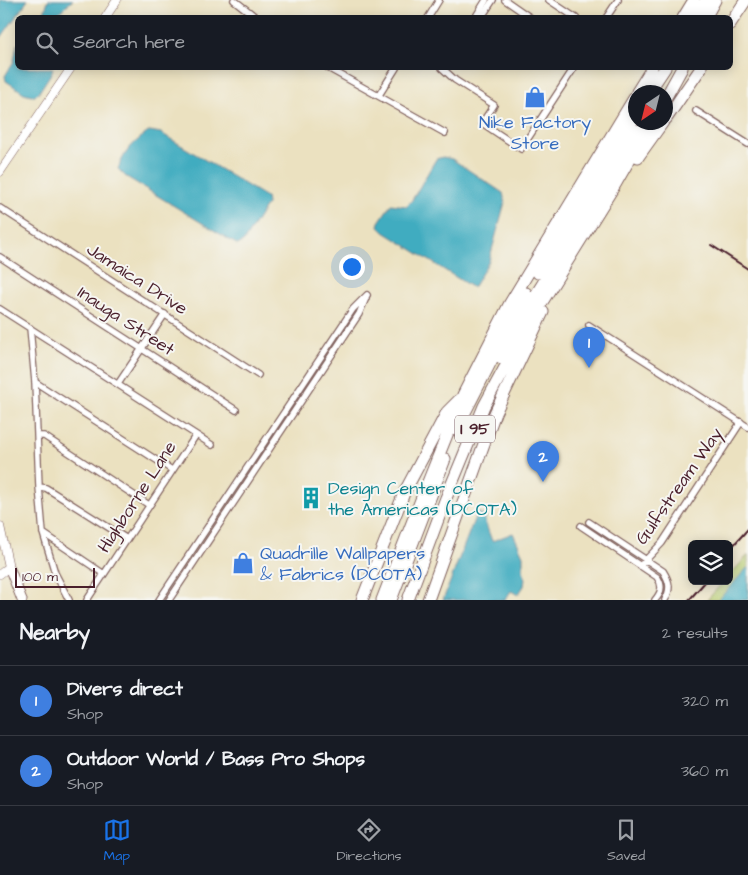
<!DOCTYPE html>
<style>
body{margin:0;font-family:"Architects Daughter",sans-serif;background:#242831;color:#f1f3f6}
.controls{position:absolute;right:15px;bottom:15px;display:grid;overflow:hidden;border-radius:8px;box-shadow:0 2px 12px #0003}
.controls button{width:45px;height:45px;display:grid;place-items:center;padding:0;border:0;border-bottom:1px solid #363941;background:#171b24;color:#f1f3f6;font:25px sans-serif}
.compass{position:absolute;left:628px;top:85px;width:45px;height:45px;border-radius:50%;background:#171b24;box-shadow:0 2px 12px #0003;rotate:215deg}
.scale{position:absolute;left:15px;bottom:12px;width:80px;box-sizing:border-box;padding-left:5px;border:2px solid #4a1f2b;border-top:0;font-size:14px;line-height:18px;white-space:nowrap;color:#4a1f2b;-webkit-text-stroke:4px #f6f6f2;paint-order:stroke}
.you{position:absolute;left:351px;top:266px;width:18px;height:18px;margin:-12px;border:4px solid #fff;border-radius:50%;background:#1a73e8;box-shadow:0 0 0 8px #1a73e833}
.badge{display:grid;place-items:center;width:32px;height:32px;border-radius:50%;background:#1a73e8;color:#fff;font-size:16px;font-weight:700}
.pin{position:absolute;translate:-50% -41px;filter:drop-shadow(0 1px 2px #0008)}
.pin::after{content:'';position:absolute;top:26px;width:18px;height:15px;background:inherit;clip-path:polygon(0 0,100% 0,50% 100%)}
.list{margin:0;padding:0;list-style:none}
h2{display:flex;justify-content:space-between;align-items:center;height:65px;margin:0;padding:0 20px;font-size:21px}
h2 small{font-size:16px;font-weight:400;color:#9ea1a6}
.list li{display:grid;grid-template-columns:32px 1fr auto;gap:15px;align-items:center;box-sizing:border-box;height:70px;padding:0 20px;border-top:1px solid #363941}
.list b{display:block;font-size:19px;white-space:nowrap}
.list p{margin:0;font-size:16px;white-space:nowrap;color:#9ea1a6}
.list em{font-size:16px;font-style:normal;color:#9ea1a6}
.icon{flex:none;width:28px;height:28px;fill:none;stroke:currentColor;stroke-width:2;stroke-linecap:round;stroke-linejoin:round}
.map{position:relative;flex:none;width:748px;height:600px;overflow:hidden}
.search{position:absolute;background:#171b24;box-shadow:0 2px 12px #0003;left:15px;right:15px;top:15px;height:55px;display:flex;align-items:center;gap:12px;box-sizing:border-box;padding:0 18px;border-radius:8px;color:#9ea1a6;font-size:19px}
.sheet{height:205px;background:#171b24}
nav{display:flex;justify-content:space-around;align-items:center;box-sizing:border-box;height:70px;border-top:1px solid #363941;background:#171b24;font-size:14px;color:#9ea1a6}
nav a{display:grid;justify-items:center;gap:2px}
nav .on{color:#1a73e8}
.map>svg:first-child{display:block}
.green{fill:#b7cc70;stroke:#80764e}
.water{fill:#41acc0;stroke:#466676}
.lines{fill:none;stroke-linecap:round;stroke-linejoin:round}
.minor-casing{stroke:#82635f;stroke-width:8}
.tertiary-casing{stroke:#82635f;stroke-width:9}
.primary-casing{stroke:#82635f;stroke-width:11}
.motorway-casing{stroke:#82635f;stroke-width:13}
.minor{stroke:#fff;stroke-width:5.5}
.tertiary{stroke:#fff;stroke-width:8}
.primary{stroke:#fff;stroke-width:9}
.motorway{stroke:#fff;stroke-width:11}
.rail{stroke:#4a1f2b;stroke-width:2}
.labels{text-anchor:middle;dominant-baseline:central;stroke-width:4;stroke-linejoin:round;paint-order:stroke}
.shield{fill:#f6f6f2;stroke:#7e6067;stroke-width:1}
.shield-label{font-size:16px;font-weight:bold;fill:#4a1f2b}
.shop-label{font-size:18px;fill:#366cbe;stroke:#f6f6f2}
.street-label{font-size:18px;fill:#4a1f2b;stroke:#f6f6f2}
.culture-label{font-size:18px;fill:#0d838f;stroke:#f6f6f2;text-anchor:start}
</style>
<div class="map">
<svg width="748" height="600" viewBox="0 0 748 600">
<rect width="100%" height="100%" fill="#f6f6f2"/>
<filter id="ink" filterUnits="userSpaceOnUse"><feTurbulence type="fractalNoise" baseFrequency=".02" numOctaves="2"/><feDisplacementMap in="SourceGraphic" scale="10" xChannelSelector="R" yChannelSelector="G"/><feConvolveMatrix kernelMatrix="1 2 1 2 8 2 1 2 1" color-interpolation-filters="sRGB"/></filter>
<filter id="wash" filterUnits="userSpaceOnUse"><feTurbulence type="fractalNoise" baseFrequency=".0096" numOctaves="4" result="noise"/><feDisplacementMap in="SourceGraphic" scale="20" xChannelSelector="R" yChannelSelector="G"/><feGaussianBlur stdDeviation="1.12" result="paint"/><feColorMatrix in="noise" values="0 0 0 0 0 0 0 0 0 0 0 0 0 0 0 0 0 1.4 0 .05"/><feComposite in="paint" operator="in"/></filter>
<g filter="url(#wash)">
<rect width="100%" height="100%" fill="#ebe1c0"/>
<path class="green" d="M748,555v45h-41l17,-19h5v-5z"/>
<path class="water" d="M0,0h28l-28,39z
M48,0h25l-15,13 -3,4h-12z
M17,44l1,24h35l-1,4 -13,20 -4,4 -11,-3 -18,-12 -1,-5 9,-15z
M150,131l11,2 105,64 1,7 -23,37 -6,4 -113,-69 -7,-7c6,-18 17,-28 32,-38z
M443,157l9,2 51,34 2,9 -16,59 -16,27 -89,-56 -6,-6 1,-4 12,-18 15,2 6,-6 24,-41z
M477,512l8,4 1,2 -2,1 8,22 21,-8 10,22v14l2,10 -1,7 -6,9 -7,-4 -6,9h-62z
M748,567v33h-30z"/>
</g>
<g filter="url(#ink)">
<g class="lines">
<g class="minor-casing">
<path id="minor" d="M234,0l23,18
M505,0l26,18
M549,0l27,18
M428,18l11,-18
M475,18l11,-18
M481,18l12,-18
M606,18l12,-18
M328,68l117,65
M442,68l13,12 39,25 -12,18 39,26 53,-81
M379,95l17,-27
M696,111l52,33
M0,208l258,167
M0,257l236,153
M0,309l212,136
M589,325l159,102
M30,328l5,54 4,105 4,46 12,40 14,27
M35,382l137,88
M118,384l47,-70
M37,436h7l105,69
M39,487l7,1 81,51
M589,522l74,49c7,11 8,18 2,29
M581,526l76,51c6,8 5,15 -2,23
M43,533l61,41
M640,566l22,-23 79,-121
M87,600l109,-165
M159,600l194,-291 14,-14
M169,600l190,-286 7,-16"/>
</g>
<g class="tertiary-casing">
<path id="tertiary" d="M105,18l12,-18
M0,172l71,-104
M0,526l9,41 -9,7"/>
</g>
<g class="primary-casing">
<path id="primary" d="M9,567l13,33"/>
</g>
<g class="motorway-casing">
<path id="motorway" d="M683,18l11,-18
M695,18l11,-18
M705,18l10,-18
M730,24l16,-24
M637,92l15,-24
M649,92l16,-24
M666,97l16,-29
M666,119l35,-51
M638,157l25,-35
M538,273l98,-158
M501,358l26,-49 71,-114 40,-65
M456,430l70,-137
M362,600l42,-107 43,-81 12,-12
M382,600l42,-108 39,-97 47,-92 126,-208
M391,600l54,-141
M408,600l38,-102 38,-92 45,-83 87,-140 35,-61
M428,600l67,-187 48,-101"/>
</g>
<use href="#minor" class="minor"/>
<use href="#tertiary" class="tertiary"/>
<use href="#primary" class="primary"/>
<use href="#motorway" class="motorway"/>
<path class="rail" d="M711,245l37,24
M729,550l19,-21
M689,600l17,-19"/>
</g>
</g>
<defs>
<g id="shop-bare" transform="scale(1.725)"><path d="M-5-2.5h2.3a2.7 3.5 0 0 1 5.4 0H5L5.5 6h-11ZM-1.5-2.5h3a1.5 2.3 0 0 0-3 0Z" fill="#3f7fe0" stroke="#f6f6f2" stroke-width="2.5" paint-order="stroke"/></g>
<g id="building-bare" transform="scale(1.725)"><path d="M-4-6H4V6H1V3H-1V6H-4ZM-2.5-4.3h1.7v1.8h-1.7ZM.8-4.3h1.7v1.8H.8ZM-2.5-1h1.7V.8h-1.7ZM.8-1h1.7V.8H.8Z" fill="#0f9aa8" stroke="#f6f6f2" stroke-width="2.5" paint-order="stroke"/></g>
</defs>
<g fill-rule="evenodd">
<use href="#shop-bare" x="535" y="97"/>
<use href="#building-bare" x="311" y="498"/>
<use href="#shop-bare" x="243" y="563"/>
</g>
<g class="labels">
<rect class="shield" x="455" y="415.5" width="40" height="27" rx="4"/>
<g class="shield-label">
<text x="475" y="429">I 95</text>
</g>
<g class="shop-label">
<text x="535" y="122">Nike Factory<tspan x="535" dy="21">Store</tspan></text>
<text x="260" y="553" text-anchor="start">Quadrille Wallpapers<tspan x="260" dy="21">&amp; Fabrics (DCOTA)</tspan></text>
</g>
<g class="street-label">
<text transform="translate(137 279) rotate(33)">Jamaica Drive</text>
<text transform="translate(126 321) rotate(33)">Inauga Street</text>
<text transform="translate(679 486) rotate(-55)">Gulfstream Way</text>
<text transform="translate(137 497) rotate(-57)">Highborne Lane</text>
</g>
<g class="culture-label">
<text x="328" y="488">Design Center of<tspan x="328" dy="21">the Americas (DCOTA)</tspan></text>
</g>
</g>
</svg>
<div class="controls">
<button><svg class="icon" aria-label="layers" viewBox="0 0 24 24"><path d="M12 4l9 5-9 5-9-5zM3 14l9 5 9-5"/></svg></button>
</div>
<svg class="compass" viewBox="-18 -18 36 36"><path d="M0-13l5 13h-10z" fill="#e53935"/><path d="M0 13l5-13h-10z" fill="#9ea1a6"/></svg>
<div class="scale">100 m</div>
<div class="you"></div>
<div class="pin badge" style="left:589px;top:368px;background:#3f7fe0">1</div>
<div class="pin badge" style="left:543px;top:482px;background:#3f7fe0">2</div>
<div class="search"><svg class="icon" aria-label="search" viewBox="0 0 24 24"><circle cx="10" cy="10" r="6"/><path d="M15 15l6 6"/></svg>Search here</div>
</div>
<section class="sheet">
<h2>Nearby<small>2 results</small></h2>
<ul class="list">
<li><span class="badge" style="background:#3f7fe0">1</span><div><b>Divers direct</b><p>Shop</p></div><em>320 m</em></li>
<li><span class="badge" style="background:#3f7fe0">2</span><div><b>Outdoor World / Bass Pro Shops</b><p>Shop</p></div><em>360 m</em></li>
</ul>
</section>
<nav>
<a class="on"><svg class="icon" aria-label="map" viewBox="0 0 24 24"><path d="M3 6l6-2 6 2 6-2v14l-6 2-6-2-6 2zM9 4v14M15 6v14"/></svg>Map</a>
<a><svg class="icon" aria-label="directions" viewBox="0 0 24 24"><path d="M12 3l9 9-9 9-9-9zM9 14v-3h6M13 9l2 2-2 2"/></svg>Directions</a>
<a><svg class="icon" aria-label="saved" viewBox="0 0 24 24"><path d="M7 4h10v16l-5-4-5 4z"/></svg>Saved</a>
</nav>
